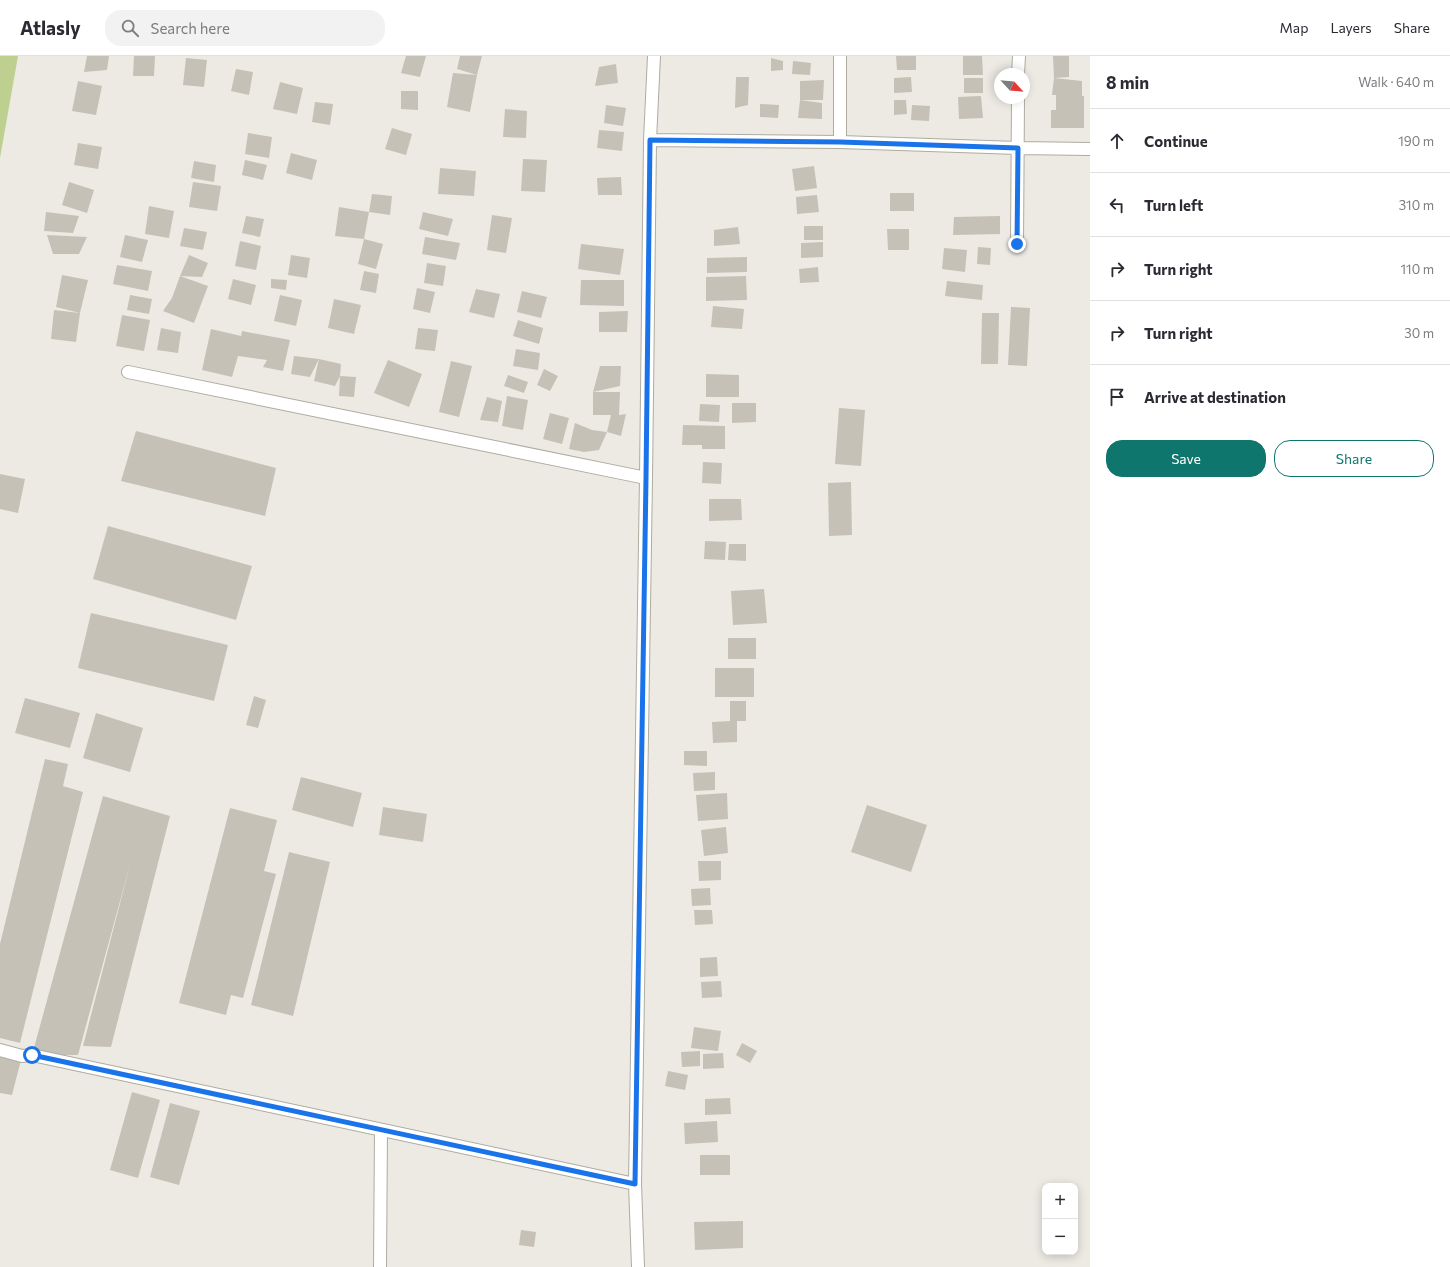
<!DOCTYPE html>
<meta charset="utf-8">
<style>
body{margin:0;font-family:Commissioner,sans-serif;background:#f2f2f3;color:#2b2b33}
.controls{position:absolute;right:12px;bottom:12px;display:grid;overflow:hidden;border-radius:8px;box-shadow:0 2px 10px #0003}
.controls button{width:36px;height:36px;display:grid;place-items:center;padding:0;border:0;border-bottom:1px solid #e1e1e2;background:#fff;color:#2b2b33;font:20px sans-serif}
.compass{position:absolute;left:994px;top:12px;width:36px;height:36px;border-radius:50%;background:#fff;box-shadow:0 2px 10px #0003;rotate:116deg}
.stop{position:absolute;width:12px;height:12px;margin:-9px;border:3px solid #1a73e8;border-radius:50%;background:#fff}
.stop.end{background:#1a73e8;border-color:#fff;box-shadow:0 1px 4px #0008}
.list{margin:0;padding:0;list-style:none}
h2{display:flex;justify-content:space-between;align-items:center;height:52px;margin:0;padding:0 16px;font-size:17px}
h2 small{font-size:13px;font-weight:400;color:#7c7c81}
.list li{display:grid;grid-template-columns:26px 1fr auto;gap:12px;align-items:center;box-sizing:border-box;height:64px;padding:0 16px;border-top:1px solid #e1e1e2}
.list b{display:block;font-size:15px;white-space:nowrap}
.list em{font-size:13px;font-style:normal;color:#7c7c81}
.actions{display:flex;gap:8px;padding:12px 16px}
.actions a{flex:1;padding:9px 0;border:1px solid #0f766e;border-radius:16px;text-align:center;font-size:14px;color:#0f766e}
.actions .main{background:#0f766e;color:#fff}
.icon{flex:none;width:22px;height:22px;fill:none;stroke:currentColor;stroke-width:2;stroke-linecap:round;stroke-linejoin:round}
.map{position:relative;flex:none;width:1090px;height:1211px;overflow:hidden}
header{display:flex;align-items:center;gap:24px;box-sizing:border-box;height:56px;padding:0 20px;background:#fff;border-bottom:1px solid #e1e1e2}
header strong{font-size:19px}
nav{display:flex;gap:22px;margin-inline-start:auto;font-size:14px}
.search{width:280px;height:36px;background:#f2f2f3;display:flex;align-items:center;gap:10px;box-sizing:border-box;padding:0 14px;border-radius:16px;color:#7c7c81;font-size:15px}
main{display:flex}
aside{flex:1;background:#fff}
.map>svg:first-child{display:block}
.water{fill:#bed08f}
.building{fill:#c5c1b7}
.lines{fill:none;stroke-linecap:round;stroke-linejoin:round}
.minor-casing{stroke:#aeab9f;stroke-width:14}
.minor{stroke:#fff;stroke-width:12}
.route{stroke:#1a73e8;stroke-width:5}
</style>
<header>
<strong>Atlasly</strong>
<div class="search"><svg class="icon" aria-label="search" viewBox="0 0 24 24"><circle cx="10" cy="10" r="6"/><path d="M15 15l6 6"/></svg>Search here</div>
<nav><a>Map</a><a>Layers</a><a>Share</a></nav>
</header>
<main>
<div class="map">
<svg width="1090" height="1211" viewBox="0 0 1090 1211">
<rect width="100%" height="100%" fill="#edeae4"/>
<path class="water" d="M0,0h18l-18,102z"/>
<path class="building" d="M87,0h22l-2,14 -23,2z
M134,0h21l-1,20h-21z
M406,0h20l-6,21 -19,-4z
M460,0h22l-5,19 -7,37 -23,-5 6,-34 24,2 -20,-6z
M896,0h20v14h-19z
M963,0h19l1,19h-20z
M1053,0h16v21l-15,1 28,3v15h2v32h-33v-18h5v-15h-4l2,-17z
M186,2l21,2 -3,27 -21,-2z
M771,2l12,3v9l-12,1z
M793,5l18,2 -1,12 -18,-1z
M616,8l2,19 -23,3 4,-19z
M236,13l17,3 -4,23 -18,-4z
M736,21h13l-1,28 -13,3z
M911,21l1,15 -18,1v-15z
M964,22h19v15h-19z
M824,24l-1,20h-23v-19z
M78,25l24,5 -6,29 -24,-4z
M280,26l23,6 -6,26 -24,-5z
M401,35h17v19l-17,-1z
M981,40l2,22 -24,1 -1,-22z
M800,44l22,3v16l-24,-1z
M894,44h12l1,14 -13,1z
M315,46l18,2 -3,21 -18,-3z
M760,48l19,1 -1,13 -18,-1z
M606,49l20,3 -3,18 -19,-3z
M912,49l18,1 -1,15 -18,-1z
M505,53l22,2 -1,27 -23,-1z
M392,72l20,6 -6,21 -21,-6z
M599,74l25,2 -2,19 -25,-3z
M248,77l24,4 -3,21 -24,-4z
M78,87l24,4 -4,22 -24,-4z
M291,97l26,7 -5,20 -26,-7z
M523,103l24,1 -2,32 -24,-1z
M245,104l22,5 -4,15 -21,-5z
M194,105l22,4 -2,17 -23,-4z
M814,110l3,22 -22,3 -3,-22z
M440,112l36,3 -2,25 -36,-2z
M621,121l1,18h-24l-1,-17z
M69,126l25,8 -7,23 -25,-8z
M193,126l28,4 -4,25 -28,-4z
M890,137h24v18h-24z
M372,138l20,2 -2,19 -21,-3 -5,27 -29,-3 4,-29 30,5z
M817,139l2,17 -22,2 -1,-17z
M149,150l25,5 -5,27 -24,-4z
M46,156l33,4 -6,17 -29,-2z
M423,156l30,7 -5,17 -29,-7z
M492,159l20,3 -6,35 -19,-3z
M246,160l18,3 -4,18 -18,-4z
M1000,160v18l-47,1 1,-18z
M804,170h19v14h-19z
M738,171l2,17 -26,2v-16z
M184,172l23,4 -4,18 -23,-4z
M887,173h22v21h-21z
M47,179l40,2 -8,17h-26z
M125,179l23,5 -6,22 -22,-5z
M425,181l35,6 -4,17 -34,-6z
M364,183l19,5 -7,25 -18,-5z
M240,185l21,5 -5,24 -21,-4z
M823,186v15l-22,1v-15z
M581,188l43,5 -4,26 -42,-6z
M978,191l13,1 -1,17 -13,-1z
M944,192l23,2 -2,22 -23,-3z
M189,199l19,8 -6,14 -22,-1z
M291,199l19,3 -3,20 -19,-3z
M747,201v15l-40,1v-15z
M427,207l19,3 -3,20 -19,-3z
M117,209l35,6 -4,20 -35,-7z
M818,211l1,15 -19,1 -1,-14z
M364,215l15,3 -3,19 -16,-3z
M62,219l26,5 -8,33 -24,-6z
M180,220l28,10 -14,37 -31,-12 9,-13z
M746,220l1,24 -41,1v-24z
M233,223l23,6 -5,20 -23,-6z
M271,223l16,1 -1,10 -15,-2z
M581,224h43v26l-44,-1z
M947,225l36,4 -1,15 -37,-4z
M417,232l18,4 -5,21 -17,-4z
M476,233l24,5 -6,24 -25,-6z
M522,235l25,6 -6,21 -24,-6z
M130,239l22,4 -3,15 -22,-4z
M280,239l22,5 -6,26 -22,-5z
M334,243l27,6 -7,29 -26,-6z
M713,250l31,3 -2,20 -31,-2z
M1011,251l19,1 -3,58 -19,-1z
M54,254l26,3 -4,29 -25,-3z
M628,255l-1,21h-28v-20z
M982,257h17l-1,51h-17z
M122,259l28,5 -6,31 -28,-5z
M518,264l25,8 -4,16 -26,-8z
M161,272l20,4 -3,21 -21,-3z
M418,272l20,2 -3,21 -20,-2z
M211,273l30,7 1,-5 48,9 -7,31 -20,-4 4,-7 -29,-4 -6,21 -30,-7z
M516,293l24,4 -2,17 -25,-4z
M294,300l25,3 22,5 -1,12 -5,10 -21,-5 5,-22 -9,18 -19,-3z
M388,304l34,14 -13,33 -35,-14z
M451,305l21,5 -13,51 -20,-5z
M600,310h21l-1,20 -27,6z
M544,313l14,7 -8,15 -13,-6z
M706,318l33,1v22h-33z
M508,319l20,7 -4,11 -20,-7z
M340,320l16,1 -2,20 -15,-1z
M593,336h27l-1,23 7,-1 -5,22 -14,-4 4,-17h4h-22z
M507,340l21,4 -5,30 -21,-4z
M487,341l15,4 -4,21 -18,-2z
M732,347h24v19l-24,1z
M700,348l20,1 -1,17 -20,-1z
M839,352l26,2 -4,56 -26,-2z
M550,357l19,5 -7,26 -19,-5z
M575,367l17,7 15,2 -8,18 -15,2 -15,-3z
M683,369l42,1v23h-23v-4h-20z
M136,375l140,37 -11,48 -144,-35z
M703,406l19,1 -1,21 -19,-1z
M0,418l25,5 -7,34 -18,-4z
M851,426l1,53 -23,1 -1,-53z
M709,443h32l1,21 -33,1z
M108,470l144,40 -16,54 -143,-41z
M705,485l21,1 -1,18 -21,-1z
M729,488h17v17l-18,-1z
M764,533l3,34 -34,2 -2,-34z
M91,557l137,32 -14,56 -136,-33z
M728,582h28v21h-28z
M715,612h39v29h-39z
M254,640l12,4 -8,28 -12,-3z
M25,642l55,15 -10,35 -55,-15z
M730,645h16v20h-9v21l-24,1 -1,-21 18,-1z
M96,657l47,15 -13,44 -47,-14z
M684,695h23v15l-23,-1z
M45,703l23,5 -5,22 20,6 -63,251 -20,-5v-94z
M715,716v18l-21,1 -1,-18z
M301,721l61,16 -9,34 -61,-17z
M727,737l1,26 -30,2 -2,-26z
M103,740l67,20 -59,231 -28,-1 48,-185 -53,194h-46z
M867,749l60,20 -16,47 -60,-20z
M383,751l44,7 -4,28 -44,-7z
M230,752l47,12 -13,51 12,3 -33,124 -12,-3 -5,20 -47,-12z
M726,771l2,26 -24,3 -3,-26z
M289,796l41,10 -37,154 -42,-11z
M698,805h23v19l-22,1z
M710,832l1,17 -19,1 -1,-17z
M694,854h18l1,14 -18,1z
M717,901l1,19 -18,1v-19z
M721,925l1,16 -20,1 -1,-16z
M694,971l27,4 -3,20 -27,-3z
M742,987l15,8 -7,12 -14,-8z
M0,994l22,6 -10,39 -12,-2z
M700,995v15l-18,1 -1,-15z
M723,997l1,15 -21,1v-15z
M668,1015l20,4 -3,15 -20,-4z
M132,1036l28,8 -22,78 -28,-8z
M730,1042l1,16 -26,1v-16z
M170,1047l30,8 -21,74 -29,-8z
M717,1065l1,21 -33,2 -1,-21z
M700,1099h30v20h-30z
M743,1165v27l-48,2 -1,-28z
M521,1174l15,2 -2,15 -15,-2z"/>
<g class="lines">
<g class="minor-casing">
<path id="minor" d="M1018,18l1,-18
M650,84l190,2 178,6 72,1
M840,86v-86
M1017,188l1,-146
M128,316l518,106
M0,994l22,6 10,-1 603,129
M380,1211l1,-137
M638,1211l-3,-83 11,-706 4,-338 4,-84"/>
</g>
<use href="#minor" class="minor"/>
</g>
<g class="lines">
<path class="route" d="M32,999l603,129 11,-706 4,-338 190,2 178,6 -1,96"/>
</g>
</svg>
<div class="controls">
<button>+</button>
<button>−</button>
</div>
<svg class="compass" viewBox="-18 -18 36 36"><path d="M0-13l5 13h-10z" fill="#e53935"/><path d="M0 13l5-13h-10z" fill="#7c7c81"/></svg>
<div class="stop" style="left:32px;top:999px"></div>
<div class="stop end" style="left:1017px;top:188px"></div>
</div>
<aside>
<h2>8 min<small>Walk · 640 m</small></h2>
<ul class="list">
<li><svg class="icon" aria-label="ahead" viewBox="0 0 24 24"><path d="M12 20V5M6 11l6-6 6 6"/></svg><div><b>Continue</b></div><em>190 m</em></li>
<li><svg class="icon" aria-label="left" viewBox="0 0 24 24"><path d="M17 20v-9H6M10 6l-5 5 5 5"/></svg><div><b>Turn left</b></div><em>310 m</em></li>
<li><svg class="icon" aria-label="right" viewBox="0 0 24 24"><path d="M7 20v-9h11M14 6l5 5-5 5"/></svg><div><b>Turn right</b></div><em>110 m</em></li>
<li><svg class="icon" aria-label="right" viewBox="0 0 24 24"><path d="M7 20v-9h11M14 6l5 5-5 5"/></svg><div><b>Turn right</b></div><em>30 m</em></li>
<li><svg class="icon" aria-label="arrive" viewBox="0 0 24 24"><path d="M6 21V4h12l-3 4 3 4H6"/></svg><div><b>Arrive at destination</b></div></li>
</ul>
<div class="actions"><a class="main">Save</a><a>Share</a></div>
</aside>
</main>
